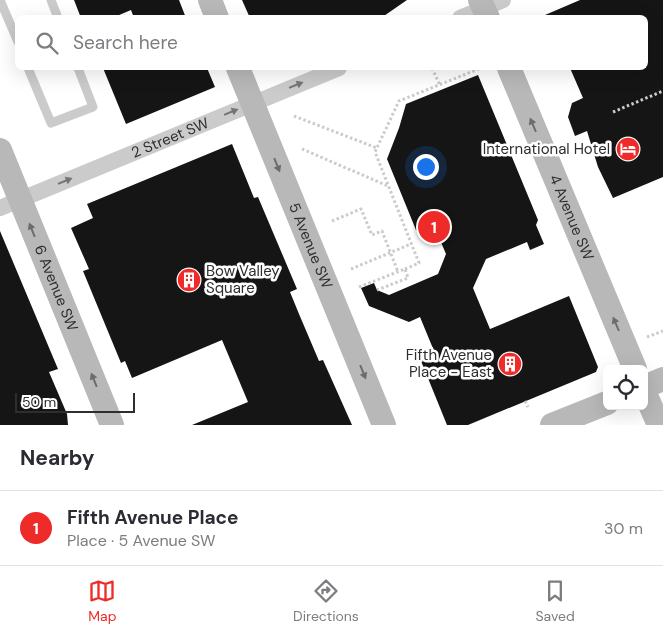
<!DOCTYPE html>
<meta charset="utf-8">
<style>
body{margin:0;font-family:"DM Sans",sans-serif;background:#f7f7f7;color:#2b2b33}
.controls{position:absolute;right:15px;bottom:15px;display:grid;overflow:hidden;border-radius:8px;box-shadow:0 5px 20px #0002}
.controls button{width:45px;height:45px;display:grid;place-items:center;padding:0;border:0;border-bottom:1px solid #e1e1e2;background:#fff;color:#2b2b33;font:25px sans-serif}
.scale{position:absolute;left:15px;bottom:12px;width:120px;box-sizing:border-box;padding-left:5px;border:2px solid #2e2e2e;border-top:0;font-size:14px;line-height:18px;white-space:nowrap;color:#2e2e2e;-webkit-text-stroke:4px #fff;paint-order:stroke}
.you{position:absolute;left:425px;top:166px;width:18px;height:18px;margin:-12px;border:4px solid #fff;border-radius:50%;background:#1a73e8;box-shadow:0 0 0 8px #1a73e833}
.badge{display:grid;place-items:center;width:32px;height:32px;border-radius:50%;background:#ee2b28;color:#fff;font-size:16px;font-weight:700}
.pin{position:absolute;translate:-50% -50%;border:2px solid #fff;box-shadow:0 1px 5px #0006}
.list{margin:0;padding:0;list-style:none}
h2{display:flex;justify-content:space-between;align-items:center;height:65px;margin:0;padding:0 20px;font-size:21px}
h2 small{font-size:16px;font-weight:400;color:#7c7c81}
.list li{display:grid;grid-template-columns:32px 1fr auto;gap:15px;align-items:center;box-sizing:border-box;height:75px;padding:0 20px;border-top:1px solid #e1e1e2}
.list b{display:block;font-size:19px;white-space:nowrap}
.list p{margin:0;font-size:16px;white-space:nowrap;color:#7c7c81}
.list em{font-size:16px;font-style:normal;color:#7c7c81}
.icon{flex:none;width:28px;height:28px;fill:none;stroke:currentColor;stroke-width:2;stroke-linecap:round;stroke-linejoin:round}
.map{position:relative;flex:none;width:663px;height:425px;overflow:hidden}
.search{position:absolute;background:#fff;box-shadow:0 5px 20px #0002;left:15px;right:15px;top:15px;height:55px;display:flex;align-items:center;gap:12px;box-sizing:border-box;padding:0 18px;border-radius:8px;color:#7c7c81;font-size:19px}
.sheet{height:140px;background:#fff}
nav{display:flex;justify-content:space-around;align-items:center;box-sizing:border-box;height:70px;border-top:1px solid #e1e1e2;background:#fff;font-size:14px;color:#7c7c81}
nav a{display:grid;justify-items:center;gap:2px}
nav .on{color:#ee2b28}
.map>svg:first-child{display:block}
.building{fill:#151515}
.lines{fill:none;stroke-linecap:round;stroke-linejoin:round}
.path{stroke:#cbcbcb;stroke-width:3;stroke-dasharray:2.5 2.5;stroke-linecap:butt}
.lane{stroke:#cbcbcb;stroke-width:9}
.street{stroke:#cbcbcb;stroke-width:16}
.secondary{stroke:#b8b8b8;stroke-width:24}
.oneway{fill:#757575}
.oneway2{fill:#6c6c6c}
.labels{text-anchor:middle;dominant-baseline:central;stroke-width:5;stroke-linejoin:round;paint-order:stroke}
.street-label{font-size:15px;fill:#2e2e2e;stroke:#fff}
.poi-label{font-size:15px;fill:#2e2e2e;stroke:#fff;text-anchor:end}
</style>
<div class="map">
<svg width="663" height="425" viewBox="0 0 663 425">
<rect width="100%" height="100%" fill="#fff"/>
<path class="building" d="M74,0h105l7,18h-52l-3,-8 -19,8h-31z
M242,0h165l-26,18h-131z
M580,0h83v177l-50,21 -15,-31 -11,-36 -12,5 -7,-19 4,-14 11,-5 -13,-30h76v-50h-108z
M103,68h104l8,19 -89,37z
M478,75l60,145 -2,5 8,19 -14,6 -3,-8 -41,17 -13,29 17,41 79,-33 29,71 -2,5 -128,53h-21l-26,-64 2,-5 11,-5 -14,-34 -11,5 -40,-16 -8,-18 13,-5 3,7 12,5 49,-21 8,-20 -6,-14 -24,-10 -29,-71 12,-31 7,-24z
M232,144l22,54 4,-1 39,92 -7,3 9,22 20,47 4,-1 29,65h-160l56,-23 -26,-62 -90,38 -7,-17 -4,2 -38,-92 6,-2 -18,-41 22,-10 -6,-14z
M0,231l58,138 -9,3 18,42 1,11h-68z"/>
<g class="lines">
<path class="path" d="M432,68l8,17
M613,112l50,-21
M294,116l83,32
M302,149l86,37
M511,154l6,-3
M332,221l29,-12 11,26 10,-4 16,41
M351,269l60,-25
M405,269l14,-6 -44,-111 24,-51 82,-33
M359,287l46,-18 3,9 -31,12
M647,337l16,-6
M525,401l3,6"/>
<path class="lane" d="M0,0l18,42
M51,0l7,18
M28,68l23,55 42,-16 -15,-39"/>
<g class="street">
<path d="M460,18l43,-18"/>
<path id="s1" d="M0,208l339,-140"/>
</g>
<g class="secondary">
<path d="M210,0l7,18"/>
<path d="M480,0l8,18"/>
<path id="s2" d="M238,68l146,357"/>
<path id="s3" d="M509,68l126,301"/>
<path id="s4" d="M0,150l112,275"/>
<path d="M644,387l19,-8"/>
<path d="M644,391l15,34"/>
<path d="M552,425l55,-22"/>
</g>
</g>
<defs><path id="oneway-solid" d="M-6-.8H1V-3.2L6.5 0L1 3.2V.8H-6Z" transform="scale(1.25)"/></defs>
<g class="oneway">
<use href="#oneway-solid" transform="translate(296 85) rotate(-22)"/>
<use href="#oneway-solid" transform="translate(231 112) rotate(-22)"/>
<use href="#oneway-solid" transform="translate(65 181) rotate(-22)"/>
</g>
<g class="oneway2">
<use href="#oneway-solid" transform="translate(533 125) rotate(-113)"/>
<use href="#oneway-solid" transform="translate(277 165) rotate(68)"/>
<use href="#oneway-solid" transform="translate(32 230) rotate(-112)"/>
<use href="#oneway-solid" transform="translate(616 324) rotate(-113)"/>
<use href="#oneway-solid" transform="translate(363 372) rotate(68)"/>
<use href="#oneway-solid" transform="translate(94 380) rotate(-112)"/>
</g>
<defs>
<g id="hotel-disc" transform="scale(1.25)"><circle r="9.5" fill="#ee2b28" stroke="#fff"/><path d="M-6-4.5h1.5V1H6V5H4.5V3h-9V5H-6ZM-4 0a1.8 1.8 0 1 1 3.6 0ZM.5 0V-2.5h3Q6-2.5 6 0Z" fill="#fff"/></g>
<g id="building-disc" transform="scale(1.25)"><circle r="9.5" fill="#ee2b28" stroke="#fff"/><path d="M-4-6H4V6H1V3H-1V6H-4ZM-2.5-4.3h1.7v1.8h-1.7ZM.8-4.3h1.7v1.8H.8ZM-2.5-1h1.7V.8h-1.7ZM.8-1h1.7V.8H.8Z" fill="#fff"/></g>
</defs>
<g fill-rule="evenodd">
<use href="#hotel-disc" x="628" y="149"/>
<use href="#building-disc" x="189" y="280"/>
<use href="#building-disc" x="510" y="364"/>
</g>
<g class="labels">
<g class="street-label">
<text stroke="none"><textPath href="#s1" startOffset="184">2 Street SW</textPath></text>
<text stroke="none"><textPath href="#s3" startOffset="162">4 Avenue SW</textPath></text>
<text stroke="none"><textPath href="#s2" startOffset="192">5 Avenue SW</textPath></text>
<text stroke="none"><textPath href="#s4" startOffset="149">6 Avenue SW</textPath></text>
</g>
<g class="poi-label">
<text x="610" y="149">International Hotel</text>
<text x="206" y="271" text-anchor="start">Bow Valley<tspan x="206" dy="17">Square</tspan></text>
<text x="492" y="355">Fifth Avenue<tspan x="492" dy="17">Place - East</tspan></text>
</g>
</g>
</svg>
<div class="controls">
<button><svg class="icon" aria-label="locate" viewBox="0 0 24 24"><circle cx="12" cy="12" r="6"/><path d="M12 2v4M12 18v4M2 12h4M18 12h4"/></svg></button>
</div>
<div class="scale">50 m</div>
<div class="you"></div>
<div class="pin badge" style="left:434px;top:227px">1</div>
<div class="search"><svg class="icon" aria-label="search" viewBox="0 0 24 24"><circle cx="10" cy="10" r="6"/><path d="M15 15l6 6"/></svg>Search here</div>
</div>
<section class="sheet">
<h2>Nearby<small></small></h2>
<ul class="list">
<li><span class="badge">1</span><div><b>Fifth Avenue Place</b><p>Place · 5 Avenue SW</p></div><em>30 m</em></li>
</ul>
</section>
<nav>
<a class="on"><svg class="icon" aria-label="map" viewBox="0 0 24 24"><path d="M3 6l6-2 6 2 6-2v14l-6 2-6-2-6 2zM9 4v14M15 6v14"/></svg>Map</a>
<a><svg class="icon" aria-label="directions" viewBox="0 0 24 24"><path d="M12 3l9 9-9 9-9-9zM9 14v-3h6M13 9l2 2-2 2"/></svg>Directions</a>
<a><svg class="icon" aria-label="saved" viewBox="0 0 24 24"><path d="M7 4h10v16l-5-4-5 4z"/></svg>Saved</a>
</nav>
